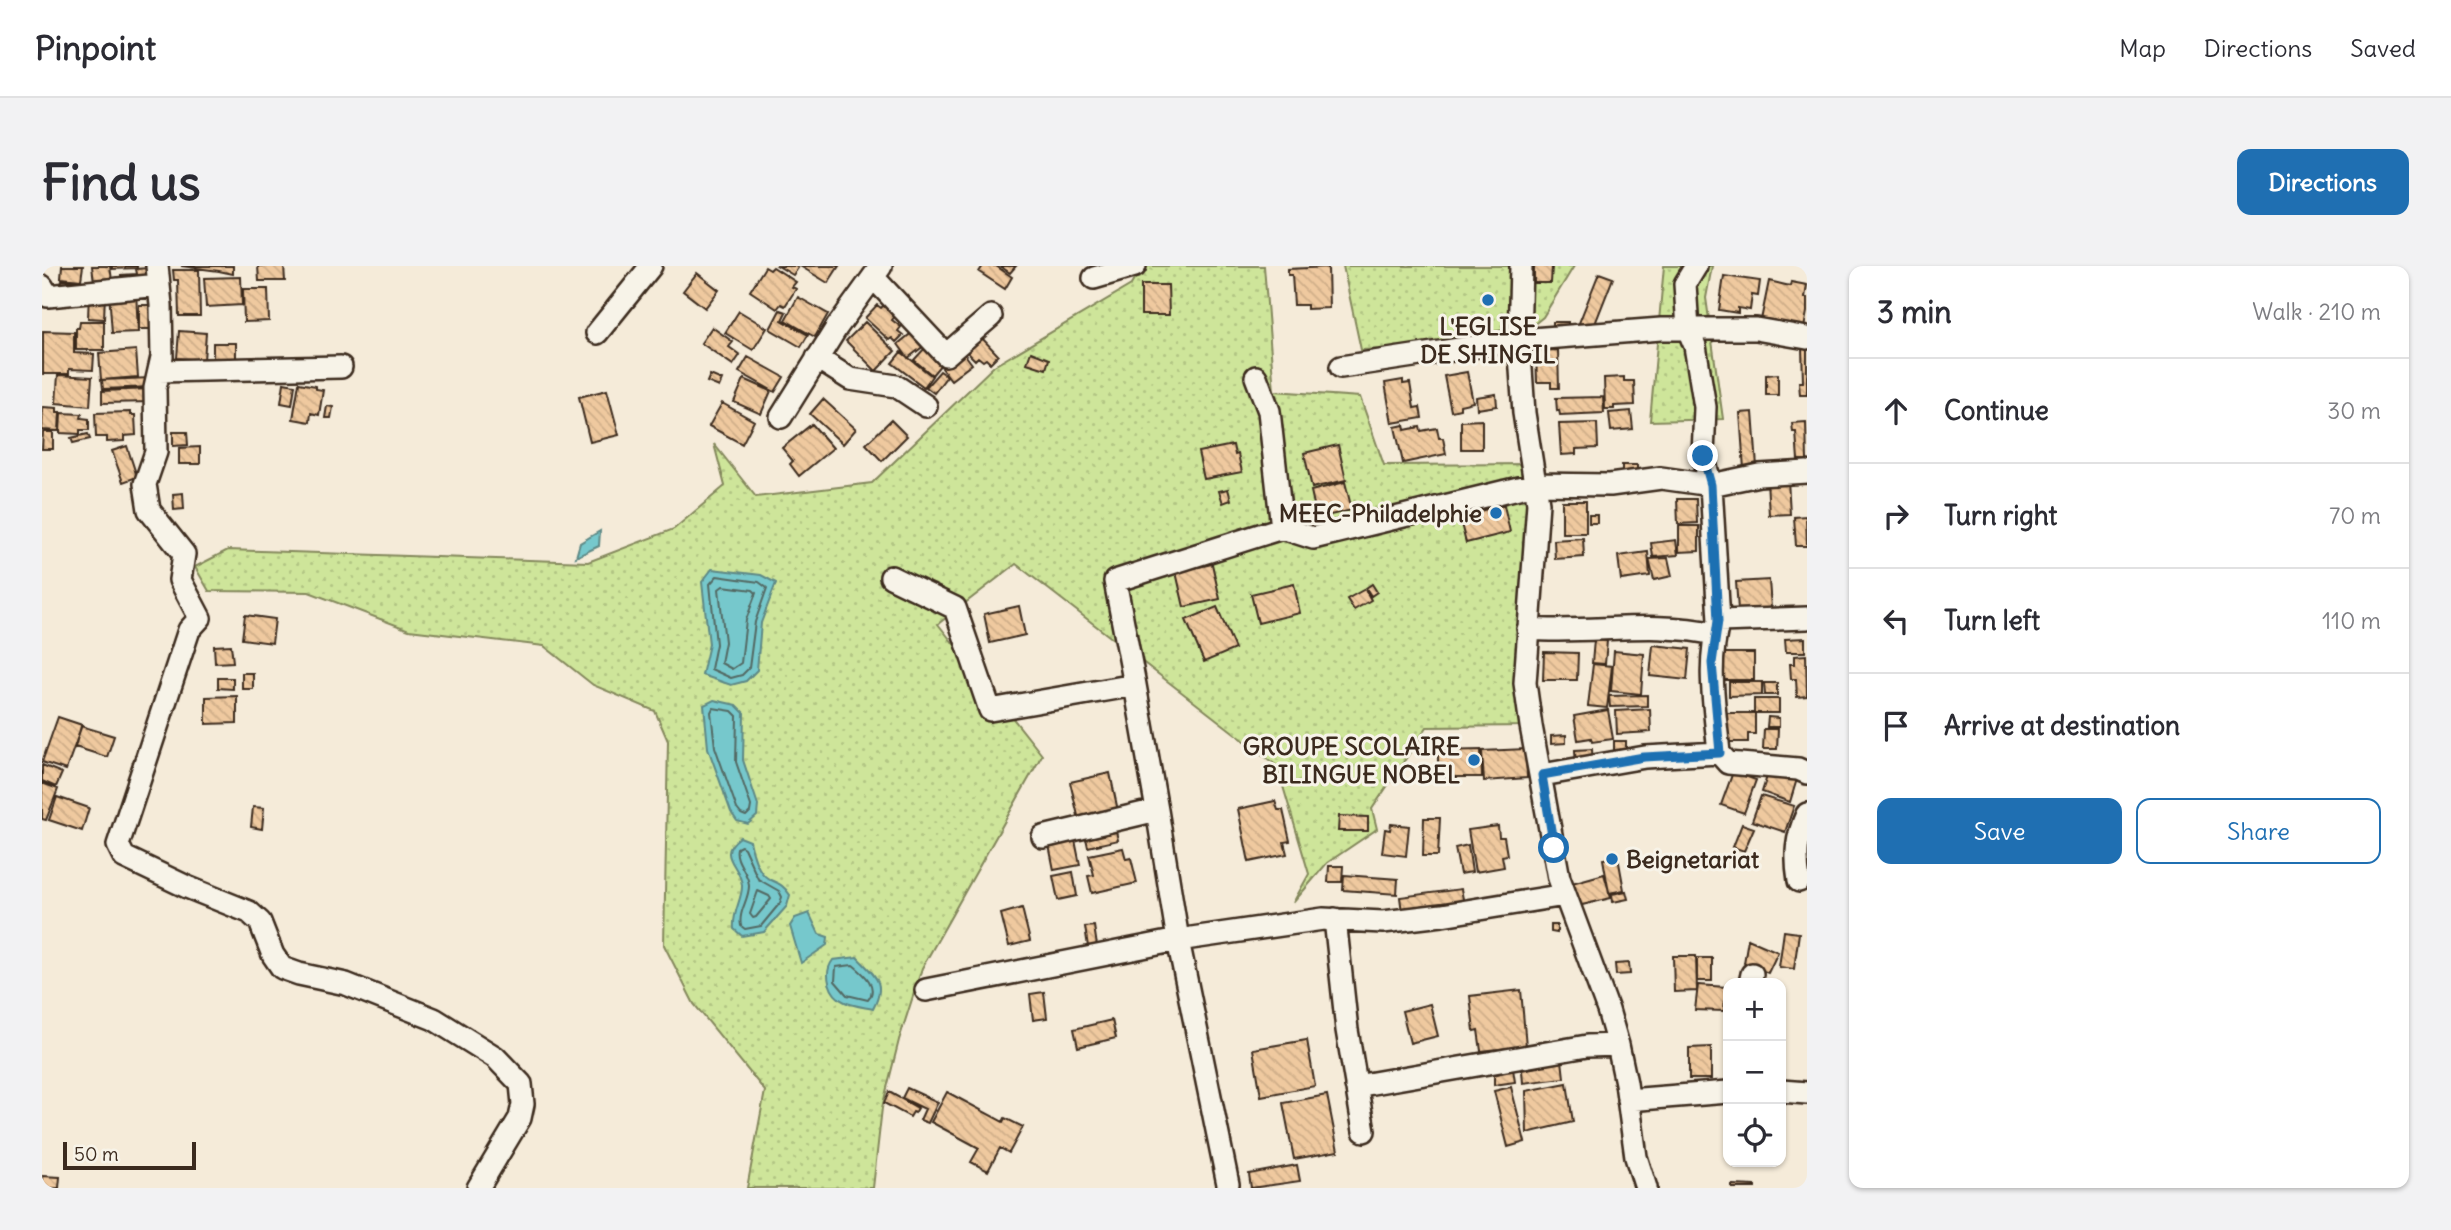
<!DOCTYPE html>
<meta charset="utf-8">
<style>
body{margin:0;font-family:Delius,sans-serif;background:#f2f2f3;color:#2b2b33}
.controls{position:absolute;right:21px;bottom:21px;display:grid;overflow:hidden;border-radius:14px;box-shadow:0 2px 5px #0004}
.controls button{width:63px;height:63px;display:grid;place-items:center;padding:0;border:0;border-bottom:2px solid #e1e1e2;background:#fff;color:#2b2b33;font:35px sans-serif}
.scale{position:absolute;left:21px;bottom:18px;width:133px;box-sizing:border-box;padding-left:7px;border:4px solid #3b2a1e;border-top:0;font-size:19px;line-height:24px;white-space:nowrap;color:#3b2a1e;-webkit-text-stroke:5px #f7f3e8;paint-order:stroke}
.stop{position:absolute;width:21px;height:21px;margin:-16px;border:5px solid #1f6fb2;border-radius:50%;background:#fff}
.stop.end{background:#1f6fb2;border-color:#fff;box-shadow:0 2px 7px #0008}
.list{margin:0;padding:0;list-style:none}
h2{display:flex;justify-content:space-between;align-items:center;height:91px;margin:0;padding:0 28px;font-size:30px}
h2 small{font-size:23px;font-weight:400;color:#7c7c81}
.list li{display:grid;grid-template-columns:46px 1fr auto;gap:21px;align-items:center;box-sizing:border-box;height:105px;padding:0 28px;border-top:2px solid #e1e1e2}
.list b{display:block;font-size:26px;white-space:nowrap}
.list em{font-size:23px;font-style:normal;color:#7c7c81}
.actions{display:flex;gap:14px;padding:21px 28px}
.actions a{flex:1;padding:16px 0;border:2px solid #1f6fb2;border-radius:14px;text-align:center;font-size:24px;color:#1f6fb2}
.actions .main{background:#1f6fb2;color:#fff}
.icon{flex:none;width:38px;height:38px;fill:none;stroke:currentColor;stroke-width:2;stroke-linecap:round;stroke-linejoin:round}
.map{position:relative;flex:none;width:1765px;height:922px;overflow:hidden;border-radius:14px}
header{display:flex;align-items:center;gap:42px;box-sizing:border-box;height:98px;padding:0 35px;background:#fff;border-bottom:2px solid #e1e1e2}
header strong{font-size:33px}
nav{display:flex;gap:38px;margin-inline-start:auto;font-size:24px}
.intro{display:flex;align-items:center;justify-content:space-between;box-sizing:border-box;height:168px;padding:0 42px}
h1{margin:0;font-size:49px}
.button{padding:18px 32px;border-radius:14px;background:#1f6fb2;color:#fff;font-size:24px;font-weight:700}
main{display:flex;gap:42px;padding:0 42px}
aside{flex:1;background:#fff;border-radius:14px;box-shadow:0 2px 5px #0004}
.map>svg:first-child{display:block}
.grass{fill:url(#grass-dots);stroke:#84885c;stroke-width:2}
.water{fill:#76c8cc;stroke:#5e8986;stroke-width:2}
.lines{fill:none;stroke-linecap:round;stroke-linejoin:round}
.shore{stroke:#536964;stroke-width:2}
.building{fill:url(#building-back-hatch);stroke:#3b2a1e;stroke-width:2}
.street-casing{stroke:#3b2a1e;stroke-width:26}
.street{stroke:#f7f3e8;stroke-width:21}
.route{stroke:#1f6fb2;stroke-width:9}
.poi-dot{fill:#1f6fb2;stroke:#f7f3e8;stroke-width:2.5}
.labels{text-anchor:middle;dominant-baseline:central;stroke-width:6;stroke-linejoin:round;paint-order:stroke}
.poi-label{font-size:24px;font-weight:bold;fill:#3b2a1e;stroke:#f7f3e8;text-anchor:end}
</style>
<header>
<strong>Pinpoint</strong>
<nav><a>Map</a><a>Directions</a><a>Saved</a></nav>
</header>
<div class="intro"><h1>Find us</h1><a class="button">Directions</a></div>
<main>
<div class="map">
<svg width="1765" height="922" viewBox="0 0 1765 922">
<defs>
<pattern id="grass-dots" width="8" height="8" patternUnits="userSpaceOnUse" patternTransform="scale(1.75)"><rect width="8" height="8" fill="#cee59a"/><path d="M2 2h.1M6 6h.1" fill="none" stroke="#b2c584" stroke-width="1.8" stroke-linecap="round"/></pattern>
<pattern id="building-back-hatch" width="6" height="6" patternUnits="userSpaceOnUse" patternTransform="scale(1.75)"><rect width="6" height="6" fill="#efc99f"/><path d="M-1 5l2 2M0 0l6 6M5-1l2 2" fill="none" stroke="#cead88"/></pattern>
</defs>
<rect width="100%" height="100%" fill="#f5ebd9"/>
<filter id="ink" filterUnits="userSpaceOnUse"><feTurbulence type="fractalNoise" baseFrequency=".0143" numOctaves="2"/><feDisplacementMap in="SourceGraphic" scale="14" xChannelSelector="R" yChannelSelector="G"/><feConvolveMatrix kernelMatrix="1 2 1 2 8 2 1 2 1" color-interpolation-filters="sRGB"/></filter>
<g filter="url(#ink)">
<path class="grass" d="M1100,0h122l10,125 86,6 24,68 148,-1 -3,262 -102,1 -55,82 5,20 -50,34 -34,40 16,-29 -32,-108 -261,-202 -78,60 104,131 -120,213 -23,72 -17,68 -9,80h-126l18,-97 -71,-87 -30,-59 4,-204 -13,-30 -62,-26 -49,-39 -135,-16 -100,-38 -100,-1 -14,-24 33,-17 360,12 86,-33 51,-43 -11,-42 42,53 116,-14 122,-117 137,-81z
M1301,0h231l-31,51 -31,25 -151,8z
M1622,0h48l-6,32 17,121 -73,2z"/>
<path class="water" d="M558,265l-1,15 -23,11 4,-14z
M670,303l49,6 15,8 -15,40 -4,47 -11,11 -15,4 -29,-10 7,-31 -7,-62z
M672,434l22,5 8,8 -1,47 15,45 -1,11 -9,8 -11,-3 -6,-9 -23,-64 -4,-43z
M698,571l10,4c2,10 6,25 13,33 8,10 17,5 27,21l-3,11 -23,26 -22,4 -8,-7c-2,-17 9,-31 8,-44 -2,-21 -27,-29 -2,-48z
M767,647l10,21 9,3 -1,8 -26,18 -11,-37 5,-8z
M815,691c18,19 30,25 16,52 -9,-2 -20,-3 -28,-7 -16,-7 -22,-29 -12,-42z"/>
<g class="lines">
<path class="shore" d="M675,310l42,6 8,6 -12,34 -6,46 -7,7 -11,3 -20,-9 5,-25 -6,-60z
M681,320l30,4 3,3 -10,27 -5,43 -9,6 -11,-6 4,-21 -6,-53z
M671,442l19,3 5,5 -1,46 15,44 -1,6 -4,4 -5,-2 -4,-5 -22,-62 -4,-35z
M699,580l3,2 14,31 21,12 3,6 -2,6 -19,23 -16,3 -4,-3c-3,-15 8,-26 8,-40 0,-14 -15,-24 -12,-38z
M716,625l11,5 2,3 -15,18 -3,1 -3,-4z
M811,699c11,9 26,21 15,35l-21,-5 -12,-14 1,-14z"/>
</g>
<path class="building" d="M20,0h21l-2,14 -20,-2z
M50,0h18l2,14 -18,2z
M70,0h25v2l-25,1z
M139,0h52v8l-14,-3z
M216,0h34h-8l1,15h-26z
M736,0h17l3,2 -5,7z
M758,0h39l-11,17z
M941,0h13l16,11 -7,12 -26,-17z
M958,0h16l-6,7z
M1492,0h18l-1,17h-17z
M723,1l5,3 3,-3 23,15 -4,5 4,2 -11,17 -4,-2 -4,5 -27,-18z
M1286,1l1,41 -22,1v-4h-13l-2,-30h-4v-6z
M106,2l1,16 -28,1v-10l16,-1 -1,-5z
M131,4h26l1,46h-21l-1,-36h-4z
M655,7l22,17 -14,18 -22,-17z
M1557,7l14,5 -22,56 -16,-1z
M1682,10l36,5 -2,15 -6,-1 -2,15 -12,-2v5l-19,-3z
M199,11l1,28 -36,2 -2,-29z
M20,14l17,1v10l-18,-2z
M1727,15l21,5 1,-4 16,3 -2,13h2v14l-3,16 -43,-8z
M1099,19h27l1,30h-28z
M201,23h25l1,32 -25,1z
M94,25l2,41 -26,1 -3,-41z
M47,27l16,1 -1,25 -16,-1z
M756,31l30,17 -13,23 -30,-17z
M97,39h11v24h-11z
M835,39l4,3 3,-3 12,10 -4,5 9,7 -3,4 5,4 -7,7 -4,-4 -3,2 -24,-22z
M738,44l6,2 -4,8 26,15 -7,12 -31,-18z
M697,45l28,17 -14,22 -28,-17z
M38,55h24v29h-28v-22h3z
M823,56l30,29 -19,20 -30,-30z
M1511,56h15v10h-15z
M670,61l21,15 -4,5 11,8 -7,10 -32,-22z
M1,65l31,1v21l20,1 -1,16 -24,-1v5h-26z
M137,65l27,2 -2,27 -27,-2z
M872,65l11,14 -17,13 -10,-14z
M938,70l18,19 -8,8 -4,-4 -3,2 -5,-4 -3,3 -10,-10z
M171,77h23v20h-23z
M1760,82h5v47h-7l-1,-13h4z
M882,83l18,14 -10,12 -18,-15z
M94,84l2,27 -37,3 -2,-27z
M1516,84l1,38h-8v-6h-14l-1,-31z
M859,86l31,24 -8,11 -32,-24z
M921,86l9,12 -21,16 -9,-12z
M989,86l18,7 -3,10 -19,-6z
M706,91l36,20 -9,15 -36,-20z
M898,105l7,5 -13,17 -8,-6z
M1425,106l6,30 -13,3v4l-9,2 -7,-35z
M1736,108v21h-12v-20z
M16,109l34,2 -2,29 -34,-3z
M668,109l12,5 -3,7 -12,-5z
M1582,111v4h10l1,24 -21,1v3h-9l-1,-31z
M109,112v9l-48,2 -1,-9z
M702,113l27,12 -10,23 -27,-12z
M1361,114v4l7,-1 4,25 6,-1 2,11 -30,5 -7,-40z
M242,117l11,2 -3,20 -11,-2z
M257,117l17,3v3l7,1 -4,25 -8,-2 -1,9 -17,-3z
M109,123l1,13 -50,1v-12z
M565,124l12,45 -29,7 -11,-45z
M1454,128l1,12 -20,3 -1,-12z
M1561,131l1,16 -44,2 -1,-5 -2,1 -1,-13z
M781,133l33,30 -13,15 -33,-30z
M680,137l32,18 -12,23 -33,-18z
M285,140l6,1 -2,11h-6z
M1,141l14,1v4h3l-1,19 -17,-1z
M1589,145l2,18 -22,2 -2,-18z
M88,146v3h5l1,20 -12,1v5l-17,1v-5h-11l-1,-24z
M1711,146l4,55 -13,2 -4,-56z
M19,147l21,1 -1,4 8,1v11h-9v4l-20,-1z
M849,154l16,16 -25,25 -16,-17z
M1440,154v29h-21v-28z
M1764,156l1,38h-9l-2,-28h-3l-1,-9z
M1555,157l1,25 -22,1v5l-15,1 -2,-31z
M770,158l21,24 -34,28 -9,-12 3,-3 -11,-13z
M1362,159l1,5 15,-3 1,4 16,-3 2,10h4l3,16 -43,9 -8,-36z
M1,166h10v17h-11z
M131,166h14l1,13 -15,1z
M46,168l2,5 -17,4 -2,-5z
M1191,179l2,10 3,-1 4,18 -38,7 -6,-27z
M1296,179l8,35 -34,8 -8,-35z
M85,180l10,31 -14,5 -11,-31z
M158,181v17h-21v-16z
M1580,199h15v8h-15z
M1746,213l2,35 -21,1 -2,-35z
M1303,216l7,28 -35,8 -6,-27z
M1186,223l3,11 -8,3 -4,-12z
M141,227l1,16 -10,1 -1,-16z
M1635,233h19l1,24 -19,1z
M1520,235h24v32h-24z
M1462,239l6,27 -44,11 -7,-27z
M1547,249h8v8h-8z
M1764,250l1,30h-11l-2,-29z
M1637,260h20v25l-20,1z
M1541,272l1,19 -29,2 -1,-19z
M1634,274l2,15 -25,2 -2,-14z
M1606,286l2,24 -29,4 -3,-24z
M1626,292l4,18 -18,4 -5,-21z
M1170,298l8,35 -36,8 -8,-35z
M1727,314l2,28 -33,2 -2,-28z
M1252,318l6,29 -42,10 -7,-29z
M1330,318l5,8 -6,4 -5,-8z
M1323,323l6,11 -17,10 -7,-11z
M977,340l6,29 -35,8 -6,-29z
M1175,341l18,42 -31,13 -18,-42z
M203,349l30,4 -3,24 -30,-4z
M1763,372v14h-19l-1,-13z
M1552,374l13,1 -2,23 -13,-1z
M189,379l2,17 -18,1 -1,-17z
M1611,379l37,4 -3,31 -37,-4z
M1572,385l30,3 -3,40 -30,-3z
M1502,386l34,1 -1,27h-34z
M1678,387h34v27h-34z
M1764,389l1,41 -10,1 -1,-18h-5l-1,-15h4v-8z
M1551,398l19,2 -5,42 -19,-2z
M200,407h11v16h-11z
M176,412h15v11l-15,-1z
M1687,416h33v13l-33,1z
M1722,417h13v12h-12z
M1605,429v11l-37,1 -1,-11z
M195,430v27l-31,1v-27z
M1712,433h25v14h-25z
M1608,443l1,23 -34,2 -1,-23z
M1566,444l5,29 -21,3 -1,-4 -13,2 -4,-24z
M1684,447h29v21h-7v8h-22z
M16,451l24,8 -16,45 -24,-8z
M1726,451l11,1v9h-12z
M39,460l33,10 -7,21 -32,-10z
M1722,463h14l-1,20h-14z
M1524,469v8l-15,1v-8z
M1572,475h12v14l-12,1z
M1484,483l1,29 -43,3 -2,-30z
M1550,483l1,18h-17l-1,-17z
M1439,484l1,27h-44v-26z
M0,499l20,8 -6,14 -14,-6z
M1727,504l28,9 -7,23 -28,-10z
M1691,506l23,8 -12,33 -23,-8z
M1068,507l8,38 -39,9 -9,-38z
M0,517l16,6 -12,31 -4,-1z
M1719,530l33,10 -9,26 -33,-11z
M15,531l32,11 -7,23 -33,-11z
M1233,535l3,9h5l7,31 -6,1 3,12 -38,8 -11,-53z
M211,541l11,1 -2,21 -11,-2z
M1297,550l29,1v14h-30z
M1382,552h16l-2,38h-15z
M1349,558l18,2 -3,30 -24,-3 3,-24 5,1z
M1700,558l12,4 -10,23 -11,-4z
M1456,560l1,11h5l3,18 -5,1 2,11 -29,5 -7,-42z
M1074,565l2,9 -30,7 -2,-9z
M1033,574l5,25 -26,5 -5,-25z
M1426,579l4,27 -12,2 -5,-26z
M1081,582l3,11 5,-1 6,25 -45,10 -4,-17 6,-1 -5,-20z
M1576,591l6,33 -15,3 -6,-34z
M1287,600h14l-1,16h-14z
M1031,606l4,24 -19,4 -5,-24z
M1562,608l7,24 -33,8 -6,-23z
M1302,609l54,4 -1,15 -54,-4z
M1419,623l3,15 -62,8 -2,-15z
M1584,625l2,8 -15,3 -1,-8z
M980,642l8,33 -21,5 -8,-32z
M1509,659h6v8l-6,-1z
M1052,660l3,20 -9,1 -3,-20z
M1742,665l15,2 -5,36 -15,-2z
M1706,673l30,13 -10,21 -24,-10z
M1631,690h23l1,35 -23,1z
M1655,692h15v23h-15z
M1587,697l1,11 -14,1 -1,-11z
M1656,719l28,2 -2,24 -29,-1z
M1479,724l5,56 -45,5 -3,-21 -4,1 -4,-35z
M1002,726l3,26 -14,2 -3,-26z
M1388,738l8,32 -28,7 -8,-32z
M1070,754l4,18 -38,9 -4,-18z
M1265,774l8,46 -54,10 -8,-47z
M1669,781v32h-22v-31z
M1520,794l2,18 -41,5 -1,-13 16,-3v-4z
M1471,803l2,13 -21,3v-10z
M1525,817l6,39 -46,11 -1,-42z
M1469,821l14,55 -17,5 -14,-56z
M865,822l31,14 -10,21 -8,-3 5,-11 -23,-11z
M847,826l29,16 -3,5 -2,-1 -3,5 -26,-14z
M905,826l56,30 2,-4 18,9 -14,26 -9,-5 -12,23 -17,-9 8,-14 -48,-26z
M1285,829l11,56 -44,8 -11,-56z
M1255,899l3,16 -49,7 -2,-14z
M0,910l18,1 -1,11h-17z
M1690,919l23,1v2h-23z"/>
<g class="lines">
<g class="street-casing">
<path id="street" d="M115,0l4,39 1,52 -7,31 1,64 -11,32 4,26 35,44 -4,26 20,38 -11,12 -71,215 6,12 63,30 62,25 11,10 13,33 9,13 17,6 47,10 88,35 61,38 26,27 2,20 -3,14 -42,70
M1479,0l-2,74 5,73 14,90 -13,180 6,43 28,152 49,132 10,35 8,38 10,74 10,31
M1654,0l-11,18 3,45 7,17 10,61 -2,49 8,29 8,136c-13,43 -4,88 0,132
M831,11l73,78 45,-39
M1052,12l41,-12
M0,20l6,10 111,-11
M555,67l54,-67
M775,92l33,21 46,7 30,20
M1299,101l178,-27 142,-11h95l51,9
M117,105l182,-4
M1214,111l13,34 13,117
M739,151l56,-90 44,-61
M849,311l64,31 35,102 145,-25 22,125
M1677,355l88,-3
M1486,363c63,5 124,-9 187,5
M1093,419l-20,-104 167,-53 31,10 222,-54 75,1 51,-7 50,7 48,-10 48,-3
M1500,509l103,-18 74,-4 9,10 70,6 9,4
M1001,571l114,-27 21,130 50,244
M1757,615c-4,-25 -3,-43 8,-67
M1293,653l12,111 17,101
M1708,717l2,-9
M884,724l252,-50 145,-21 60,3 59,-7 123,-20
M1314,820l231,-40 31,-1
M1739,825l26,2
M1586,834l100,-8"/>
</g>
<use href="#street" class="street"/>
</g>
</g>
<g class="lines" filter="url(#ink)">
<path class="route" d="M1512,582l-12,-73 102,-18 76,-4 -8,-90 6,-42 -7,-136 -8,-29"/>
</g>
<g class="poi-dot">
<circle cx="1446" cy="34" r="7"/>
<circle cx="1454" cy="247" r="7"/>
<circle cx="1432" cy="494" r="7"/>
<circle cx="1570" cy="593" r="7"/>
</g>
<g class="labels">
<g class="poi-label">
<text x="1446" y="60" text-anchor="middle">L'EGLISE<tspan x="1446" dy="28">DE SHINGIL</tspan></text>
<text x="1440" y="247">MEEC-Philadelphie</text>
<text x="1418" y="480">GROUPE SCOLAIRE<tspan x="1418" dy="28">BILINGUE NOBEL</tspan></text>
<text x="1584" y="593" text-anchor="start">Beignetariat</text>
</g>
</g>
</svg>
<div class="controls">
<button>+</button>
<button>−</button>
<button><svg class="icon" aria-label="locate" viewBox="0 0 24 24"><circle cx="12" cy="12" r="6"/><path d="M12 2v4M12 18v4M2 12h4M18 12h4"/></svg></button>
</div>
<div class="scale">50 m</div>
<div class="stop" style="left:1512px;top:582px"></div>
<div class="stop end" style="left:1661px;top:190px"></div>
</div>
<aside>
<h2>3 min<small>Walk · 210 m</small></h2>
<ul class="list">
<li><svg class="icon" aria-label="ahead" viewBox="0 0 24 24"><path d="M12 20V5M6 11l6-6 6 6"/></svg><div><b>Continue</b></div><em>30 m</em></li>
<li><svg class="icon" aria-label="right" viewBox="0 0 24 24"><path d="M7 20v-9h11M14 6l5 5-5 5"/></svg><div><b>Turn right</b></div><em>70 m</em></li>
<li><svg class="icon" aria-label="left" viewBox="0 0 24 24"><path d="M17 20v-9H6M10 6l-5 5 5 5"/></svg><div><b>Turn left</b></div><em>110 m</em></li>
<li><svg class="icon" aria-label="arrive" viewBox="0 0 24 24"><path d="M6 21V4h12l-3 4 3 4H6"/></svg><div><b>Arrive at destination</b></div></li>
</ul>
<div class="actions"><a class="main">Save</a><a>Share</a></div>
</aside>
</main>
